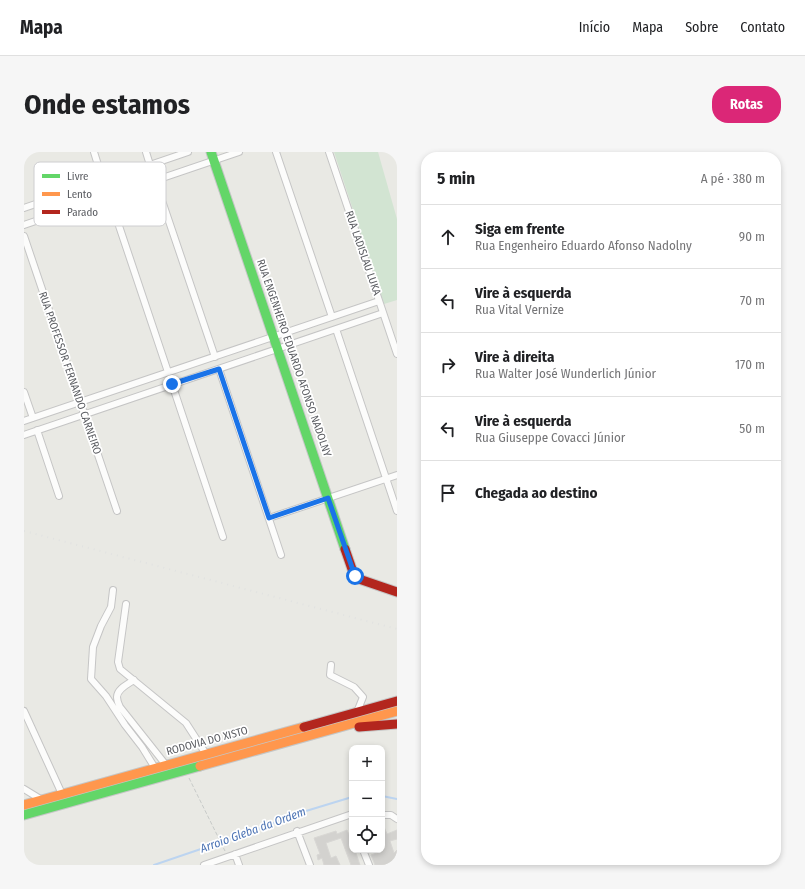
<!DOCTYPE html>
<html lang="pt">
<meta charset="utf-8">
<style>
body{margin:0;font-family:"Fira Sans Condensed",sans-serif;background:#f6f6f6;color:#202124}
.controls{position:absolute;right:12px;bottom:12px;display:grid;overflow:hidden;border-radius:8px;box-shadow:0 2px 6px #0003}
.controls button{width:36px;height:36px;display:grid;place-items:center;padding:0;border:0;border-bottom:1px solid #e0e0e0;background:#fff;color:#202124;font:20px sans-serif}
.stop{position:absolute;width:12px;height:12px;margin:-9px;border:3px solid #1a73e8;border-radius:50%;background:#fff}
.stop.end{background:#1a73e8;border-color:#fff;box-shadow:0 1px 4px #0008}
.list{margin:0;padding:0;list-style:none}
h2{display:flex;justify-content:space-between;align-items:center;height:52px;margin:0;padding:0 16px;font-size:17px}
h2 small{font-size:13px;font-weight:400;color:#757577}
.list li{display:grid;grid-template-columns:26px 1fr auto;gap:12px;align-items:center;box-sizing:border-box;height:64px;padding:0 16px;border-top:1px solid #e0e0e0}
.list b{display:block;font-size:15px;white-space:nowrap}
.list p{margin:0;font-size:13px;white-space:nowrap;color:#757577}
.list em{font-size:13px;font-style:normal;color:#757577}
.icon{flex:none;width:22px;height:22px;fill:none;stroke:currentColor;stroke-width:2;stroke-linecap:round;stroke-linejoin:round}
.map{position:relative;flex:none;width:373px;height:713px;overflow:hidden;border-radius:16px}
header{display:flex;align-items:center;gap:24px;box-sizing:border-box;height:56px;padding:0 20px;background:#fff;border-bottom:1px solid #e0e0e0}
header strong{font-size:19px}
nav{display:flex;gap:22px;margin-inline-start:auto;font-size:14px}
.intro{display:flex;align-items:center;justify-content:space-between;box-sizing:border-box;height:96px;padding:0 24px}
h1{margin:0;font-size:28px}
.button{padding:10px 18px;border-radius:16px;background:#db2777;color:#fff;font-size:14px;font-weight:700}
main{display:flex;gap:24px;padding:0 24px}
aside{flex:1;background:#fff;border-radius:16px;box-shadow:0 2px 6px #0003}
.map>svg:first-child{display:block}
.green{fill:#d2e4d2}
.lines{fill:none;stroke-linecap:round;stroke-linejoin:round}
.stream{stroke:#bcd4f0;stroke-width:2}
.building{fill:#d3d2cf;stroke:#d8d7d4}
.street-casing{stroke:#c5c5c5;stroke-width:8}
.fast-casing{stroke:#c5c6c6;stroke-width:11}
.slow-casing{stroke:#c5c6c6;stroke-width:11}
.jam-casing{stroke:#c5c6c6;stroke-width:11}
.path{stroke:#c7cac8;stroke-width:1;stroke-dasharray:4 2;stroke-linecap:butt}
.street{stroke:#fcfcfb;stroke-width:6}
.fast{stroke:#63d668;stroke-width:9}
.slow{stroke:#ff974d;stroke-width:9}
.jam{stroke:#b3261e;stroke-width:9}
.rail{stroke:#e1e2e1;stroke-width:2;stroke-dasharray:1 5;stroke-linecap:butt}
.route{stroke:#1a73e8;stroke-width:5}
.labels{text-anchor:middle;dominant-baseline:central;stroke-width:3.5;stroke-linejoin:round;paint-order:stroke}
.street-label{font-size:11px;fill:#5a5c61;stroke:#fff}
.water-label{font-size:12px;font-style:italic;fill:#4e75b5;stroke:#fff}
.key{fill:#fff;stroke:#ceced0;stroke-width:1}
.key-label{font-size:11px;fill:#5a5c61}
</style>
<header>
<strong>Mapa</strong>
<nav><a>Início</a><a>Mapa</a><a>Sobre</a><a>Contato</a></nav>
</header>
<div class="intro"><h1>Onde estamos</h1><a class="button">Rotas</a></div>
<main>
<div class="map">
<svg width="373" height="713" viewBox="0 0 373 713">
<rect width="100%" height="100%" fill="#e9e9e4"/>
<path class="green" d="M310,0h44l19,67v81l-13,4z"/>
<g class="lines">
<path class="stream" d="M358,644l15,3
M130,713l85,-29 67,-25 46,-14"/>
</g>
<path class="building" d="M358,670l5,12 10,-4v9l-7,2 4,12 3,-3v12l-3,3h-19l-4,-10 6,-2 -1,-3h6z
M323,678l5,11v9h3l5,15h-9l-10,-27 -15,5 5,15 5,-2 4,9h-16l-2,-7 -4,2 -1,-5 3,-1 -6,-16 22,-7 1,3z"/>
<g class="lines">
<g class="street-casing">
<path id="street" d="M70,0l9,29
M122,0l4,13
M252,0l56,165
M305,0l68,202
M131,28l60,177
M85,44l59,176
M0,56l164,-56
M0,73l215,-73
M0,84l93,275
M312,177l61,182
M195,217l62,186
M148,232l51,153
M0,240l9,26
M0,269l355,-120
M13,278l22,66
M0,283l359,-122
M245,366l128,-43
M89,438l-2,17 -10,19 -8,21 -2,32 15,17 19,29 17,22 13,21
M102,452l-8,58 2,7 66,54 20,31
M307,513l-1,10 24,12 9,10 -6,15
M110,528c-6,4 -17,9 -17,17 0,3 2,8 3,10l46,58
M0,559l38,83
M0,637l18,11
M358,663h9l6,4
M273,679l13,34
M339,698l6,15
M211,702l4,11
M180,713l148,-51"/>
</g>
<g class="fast-casing">
<path id="fast" d="M187,0l134,397
M0,663l176,-49"/>
</g>
<g class="slow-casing">
<path id="slow" d="M176,614l197,-55
M0,653l280,-78"/>
</g>
<g class="jam-casing">
<path id="jam" d="M321,397l8,23 6,7 38,13
M280,575l93,-26
M335,575l38,-3"/>
</g>
<path class="path" d="M165,626l36,73"/>
<use href="#street" class="street"/>
<use href="#fast" class="fast"/>
<use href="#slow" class="slow"/>
<use href="#jam" class="jam"/>
<path class="rail" d="M0,379l373,98"/>
</g>
<g class="lines">
<path class="route" d="M148,232l47,-15 50,149 59,-20 27,78"/>
</g>
<g class="labels">
<g class="street-label">
<text transform="translate(339 101) rotate(71)">RUA LADISLAU LUKA</text>
<text transform="translate(270 206) rotate(71)">RUA ENGENHEIRO EDUARDO AFONSO NADOLNY</text>
<text transform="translate(46 221) rotate(71)">RUA PROFESSOR FERNANDO CARNEIRO</text>
<text transform="translate(183 589) rotate(-15)">RODOVIA DO XISTO</text>
</g>
<g class="water-label">
<text transform="translate(229 678) rotate(-20)">Arroio Gleba da Ordem</text>
</g>
</g>
<rect x="10" y="10" width="132" height="64" rx="6" class="key"/>
<rect x="18" y="22" width="18" height="4" fill="#63d668"/>
<rect x="18" y="40" width="18" height="4" fill="#ff974d"/>
<rect x="18" y="58" width="18" height="4" fill="#b3261e"/>
<g class="key-label">
<text x="43" y="28">Livre</text>
<text x="43" y="46">Lento</text>
<text x="43" y="64">Parado</text>
</g>
</svg>
<div class="controls">
<button>+</button>
<button>−</button>
<button><svg class="icon" aria-label="locate" viewBox="0 0 24 24"><circle cx="12" cy="12" r="6"/><path d="M12 2v4M12 18v4M2 12h4M18 12h4"/></svg></button>
</div>
<div class="stop" style="left:331px;top:424px"></div>
<div class="stop end" style="left:148px;top:232px"></div>
</div>
<aside>
<h2>5 min<small>A pé · 380 m</small></h2>
<ul class="list">
<li><svg class="icon" aria-label="ahead" viewBox="0 0 24 24"><path d="M12 20V5M6 11l6-6 6 6"/></svg><div><b>Siga em frente</b><p>Rua Engenheiro Eduardo Afonso Nadolny</p></div><em>90 m</em></li>
<li><svg class="icon" aria-label="left" viewBox="0 0 24 24"><path d="M17 20v-9H6M10 6l-5 5 5 5"/></svg><div><b>Vire à esquerda</b><p>Rua Vital Vernize</p></div><em>70 m</em></li>
<li><svg class="icon" aria-label="right" viewBox="0 0 24 24"><path d="M7 20v-9h11M14 6l5 5-5 5"/></svg><div><b>Vire à direita</b><p>Rua Walter José Wunderlich Júnior</p></div><em>170 m</em></li>
<li><svg class="icon" aria-label="left" viewBox="0 0 24 24"><path d="M17 20v-9H6M10 6l-5 5 5 5"/></svg><div><b>Vire à esquerda</b><p>Rua Giuseppe Covacci Júnior</p></div><em>50 m</em></li>
<li><svg class="icon" aria-label="arrive" viewBox="0 0 24 24"><path d="M6 21V4h12l-3 4 3 4H6"/></svg><div><b>Chegada ao destino</b></div></li>
</ul>
</aside>
</main>
